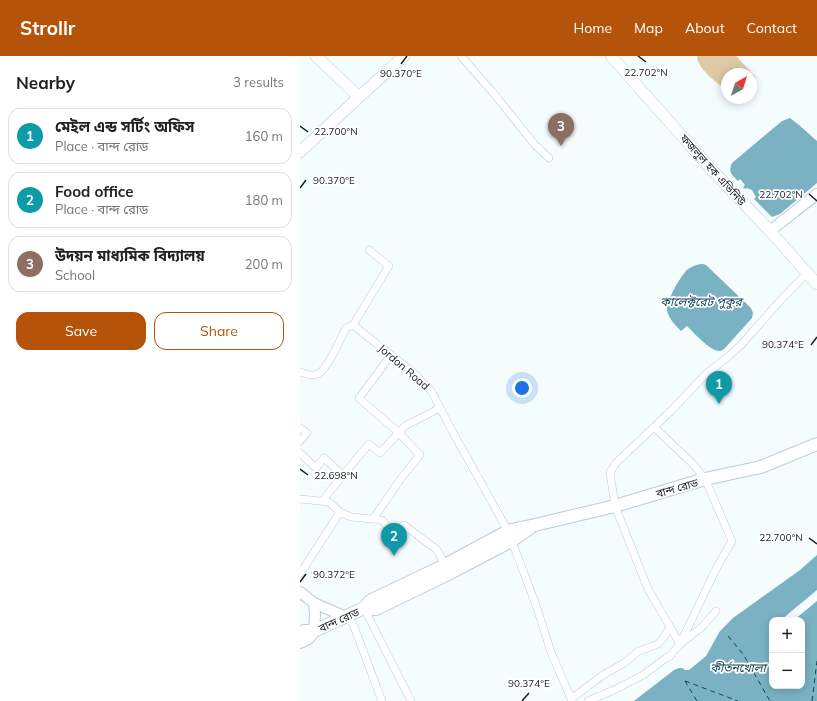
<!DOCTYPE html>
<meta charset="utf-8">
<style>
body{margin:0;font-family:Mulish,"Noto Sans Bengali",sans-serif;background:#f2f2f2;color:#222}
.controls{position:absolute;right:12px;bottom:12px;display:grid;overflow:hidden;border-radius:8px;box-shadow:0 2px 10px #0003}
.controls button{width:36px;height:36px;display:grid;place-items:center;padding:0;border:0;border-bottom:1px solid #e0e0e0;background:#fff;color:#222;font:20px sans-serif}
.compass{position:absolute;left:421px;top:12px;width:36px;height:36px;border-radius:50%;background:#fff;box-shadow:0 2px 10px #0003;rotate:39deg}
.you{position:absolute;left:222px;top:332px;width:14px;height:14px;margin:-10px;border:3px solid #fff;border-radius:50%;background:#1a73e8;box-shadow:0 0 0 6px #1a73e833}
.badge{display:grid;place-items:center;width:26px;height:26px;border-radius:50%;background:#b45309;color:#fff;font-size:13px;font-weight:700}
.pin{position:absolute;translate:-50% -33px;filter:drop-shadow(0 1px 2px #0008)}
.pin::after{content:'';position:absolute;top:21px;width:14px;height:12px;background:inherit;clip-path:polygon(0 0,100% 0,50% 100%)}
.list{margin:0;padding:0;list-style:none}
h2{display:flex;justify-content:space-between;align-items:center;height:52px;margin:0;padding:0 16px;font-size:17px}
h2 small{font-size:13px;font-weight:400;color:#767676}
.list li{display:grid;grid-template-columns:26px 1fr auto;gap:12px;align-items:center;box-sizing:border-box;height:56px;margin:0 8px 8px;padding:0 8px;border:1px solid #e0e0e0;border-radius:12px}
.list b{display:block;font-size:15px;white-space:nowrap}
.list p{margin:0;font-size:13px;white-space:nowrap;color:#767676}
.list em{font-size:13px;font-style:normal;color:#767676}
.actions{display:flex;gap:8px;padding:12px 16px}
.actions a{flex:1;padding:9px 0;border:1px solid #b45309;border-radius:12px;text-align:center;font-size:14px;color:#b45309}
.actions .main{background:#b45309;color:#fff}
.map{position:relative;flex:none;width:517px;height:645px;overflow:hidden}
header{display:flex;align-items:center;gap:24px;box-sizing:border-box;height:56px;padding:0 20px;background:#b45309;color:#fff}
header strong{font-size:19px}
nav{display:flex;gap:22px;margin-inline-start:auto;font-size:14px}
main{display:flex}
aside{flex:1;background:#fff}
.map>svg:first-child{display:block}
.green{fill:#decba6}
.water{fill:#7ab2c4;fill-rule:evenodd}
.pier{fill:#f5fcfe}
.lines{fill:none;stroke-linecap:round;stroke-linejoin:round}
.ferry{stroke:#154654;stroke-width:1;stroke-dasharray:5 4;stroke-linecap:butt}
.street-casing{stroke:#bcccd2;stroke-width:8}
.secondary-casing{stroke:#bcccd2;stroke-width:12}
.primary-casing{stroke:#bcccd2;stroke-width:12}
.highway-casing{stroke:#bcccd2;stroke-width:14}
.street{stroke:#fff;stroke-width:7}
.secondary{stroke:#fff;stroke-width:10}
.primary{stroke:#fff;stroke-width:11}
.highway{stroke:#fff;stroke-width:12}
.ticks{fill:none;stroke:#191f21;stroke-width:1.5}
.labels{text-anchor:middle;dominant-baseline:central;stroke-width:3.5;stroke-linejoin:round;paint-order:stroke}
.street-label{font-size:11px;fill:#191f21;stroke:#fff}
.water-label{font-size:12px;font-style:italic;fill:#154654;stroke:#fff}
.ticks-label{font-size:10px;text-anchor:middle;fill:#191f21;stroke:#fff;stroke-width:3.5;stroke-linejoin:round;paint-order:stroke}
</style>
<header>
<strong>Strollr</strong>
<nav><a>Home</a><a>Map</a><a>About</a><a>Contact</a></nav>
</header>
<main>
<aside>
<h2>Nearby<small>3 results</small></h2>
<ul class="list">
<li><span class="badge" style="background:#0f9aa8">1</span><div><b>মেইল এন্ড সর্টিং অফিস</b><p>Place · বান্দ রোড</p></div><em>160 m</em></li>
<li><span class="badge" style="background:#0f9aa8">2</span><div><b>Food office</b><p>Place · বান্দ রোড</p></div><em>180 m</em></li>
<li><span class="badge" style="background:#8d6e63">3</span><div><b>উদয়ন মাধ্যমিক বিদ্যালয়</b><p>School</p></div><em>200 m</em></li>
</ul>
<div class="actions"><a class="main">Save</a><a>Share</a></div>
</aside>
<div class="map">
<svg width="517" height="645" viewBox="0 0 517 645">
<rect width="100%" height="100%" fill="#f5fcfe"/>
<path class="green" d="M397,0h39l20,21 -5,6v-9h-24v17c-9,-8 -30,-22 -30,-35z"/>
<path class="water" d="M490,62l9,7 18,16v42l-37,31 -8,3 -18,-18 2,-2 -4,-7 -5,-2 -2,1 -2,-2 2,-2 -5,-6 -2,2c-7,-8 -10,-8 -6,-18l50,-42z
M403,208l3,1 45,43 2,5 -1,5 -27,30c-1,1 -4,3 -5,3 -9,1 -27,-19 -33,-25l-6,5c-5,-5 -13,-13 -14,-21 -1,-9 14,-35 21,-41 4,-3 10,-5 15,-5z
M517,499v146h-183l40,-31c5,-2 7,-3 11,0h4l17,-14 14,-25 13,-13 67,-48zM472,564h30v66h-30z"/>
<path class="pier" d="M517,534v11l-23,19h-13z"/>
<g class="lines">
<path class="ferry" d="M428,580l15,18 27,47
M385,625l53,20
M385,625l12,20
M512,645l5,-40"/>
<g class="street-casing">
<path id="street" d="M161,0l34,39 40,50 14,13
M53,269l36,-59 -20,-16
M0,316c5,2 13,4 18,2 10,-5 22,-35 28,-46l7,-3 63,50 16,17 18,35 58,104 28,74 15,47 21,49
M354,371l39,37 12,15 27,62 -16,28 -36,75
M0,372l7,5 -7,8
M0,397l16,15 8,-10 19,17 -21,26
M43,419l26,-31 11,9 25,-27 35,-18
M0,443l29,3 11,10 11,5 31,3 10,12 12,-7 33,25 8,15
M73,463l29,-42 18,-22 -21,-22 -40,-35 32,-43
M0,518l40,-62
M64,552l47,93
M46,561l7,7 29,77
M380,588l-32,-55 -33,-83 -5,-34 6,-9 55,-52 34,-36 25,-20 11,-10 38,-43 28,-29
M271,643l32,-24 21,-12 15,-12 19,-7 6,-7 6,-10
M288,645l28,-12 27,-14 23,-17 4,-2 10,-12 23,-18 13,-15"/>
</g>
<g class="secondary-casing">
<path id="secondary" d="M470,175l47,-37
M0,536l14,11 32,14
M14,575l1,-17 -1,-11"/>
</g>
<g class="primary-casing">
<path id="primary" d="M16,0l43,41
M311,0l101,114 58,61 47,53
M0,96l59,-55 45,-41"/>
</g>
<g class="highway-casing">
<path id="highway" d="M64,552l6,-7 75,-36 63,-34 27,-6 80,-19 90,-27 56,-12 56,-23
M0,577l4,-2h10l50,-23 12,1 76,-37 59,-31 19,-13
M0,586l8,-4 6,-7"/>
</g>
<use href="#street" class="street"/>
<use href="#secondary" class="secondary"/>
<use href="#primary" class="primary"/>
<use href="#highway" class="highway"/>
</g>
<path class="ticks" d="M338,0l8,6M101,8l6,-8M0,70l8,6M0,132l6,-8M509,138l8,7M511,289l6,-8M0,413l8,6M509,482l8,6M0,526l6,-8M222,645l7,-8"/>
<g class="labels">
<g class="street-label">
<text transform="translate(413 114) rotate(48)">ফজলুল হক এভিনিউ</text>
<text transform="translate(104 311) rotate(41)">Jordon Road</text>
<text transform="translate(377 432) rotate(-16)">বান্দ রোড</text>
<text transform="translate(39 564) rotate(-24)">বান্দ রোড</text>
</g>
<g class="water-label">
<text x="401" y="245">কালেক্টরেট পুকুর</text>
<text x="438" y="611">কীর্তনখোলা</text>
</g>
</g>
<g class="ticks-label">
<text x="346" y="20">22.702°N</text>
<text x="101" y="21">90.370°E</text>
<text x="36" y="79">22.700°N</text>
<text x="34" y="128">90.370°E</text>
<text x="481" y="142">22.702°N</text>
<text x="483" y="292">90.374°E</text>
<text x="36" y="423">22.698°N</text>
<text x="481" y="485">22.700°N</text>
<text x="34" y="522">90.372°E</text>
<text x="229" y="631">90.374°E</text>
</g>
</svg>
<div class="controls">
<button>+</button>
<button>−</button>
</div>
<svg class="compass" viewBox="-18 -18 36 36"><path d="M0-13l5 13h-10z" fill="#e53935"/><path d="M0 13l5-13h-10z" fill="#767676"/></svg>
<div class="you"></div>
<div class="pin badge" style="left:419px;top:348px;background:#0f9aa8">1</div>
<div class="pin badge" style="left:94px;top:500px;background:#0f9aa8">2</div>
<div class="pin badge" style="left:261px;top:90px;background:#8d6e63">3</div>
</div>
</main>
